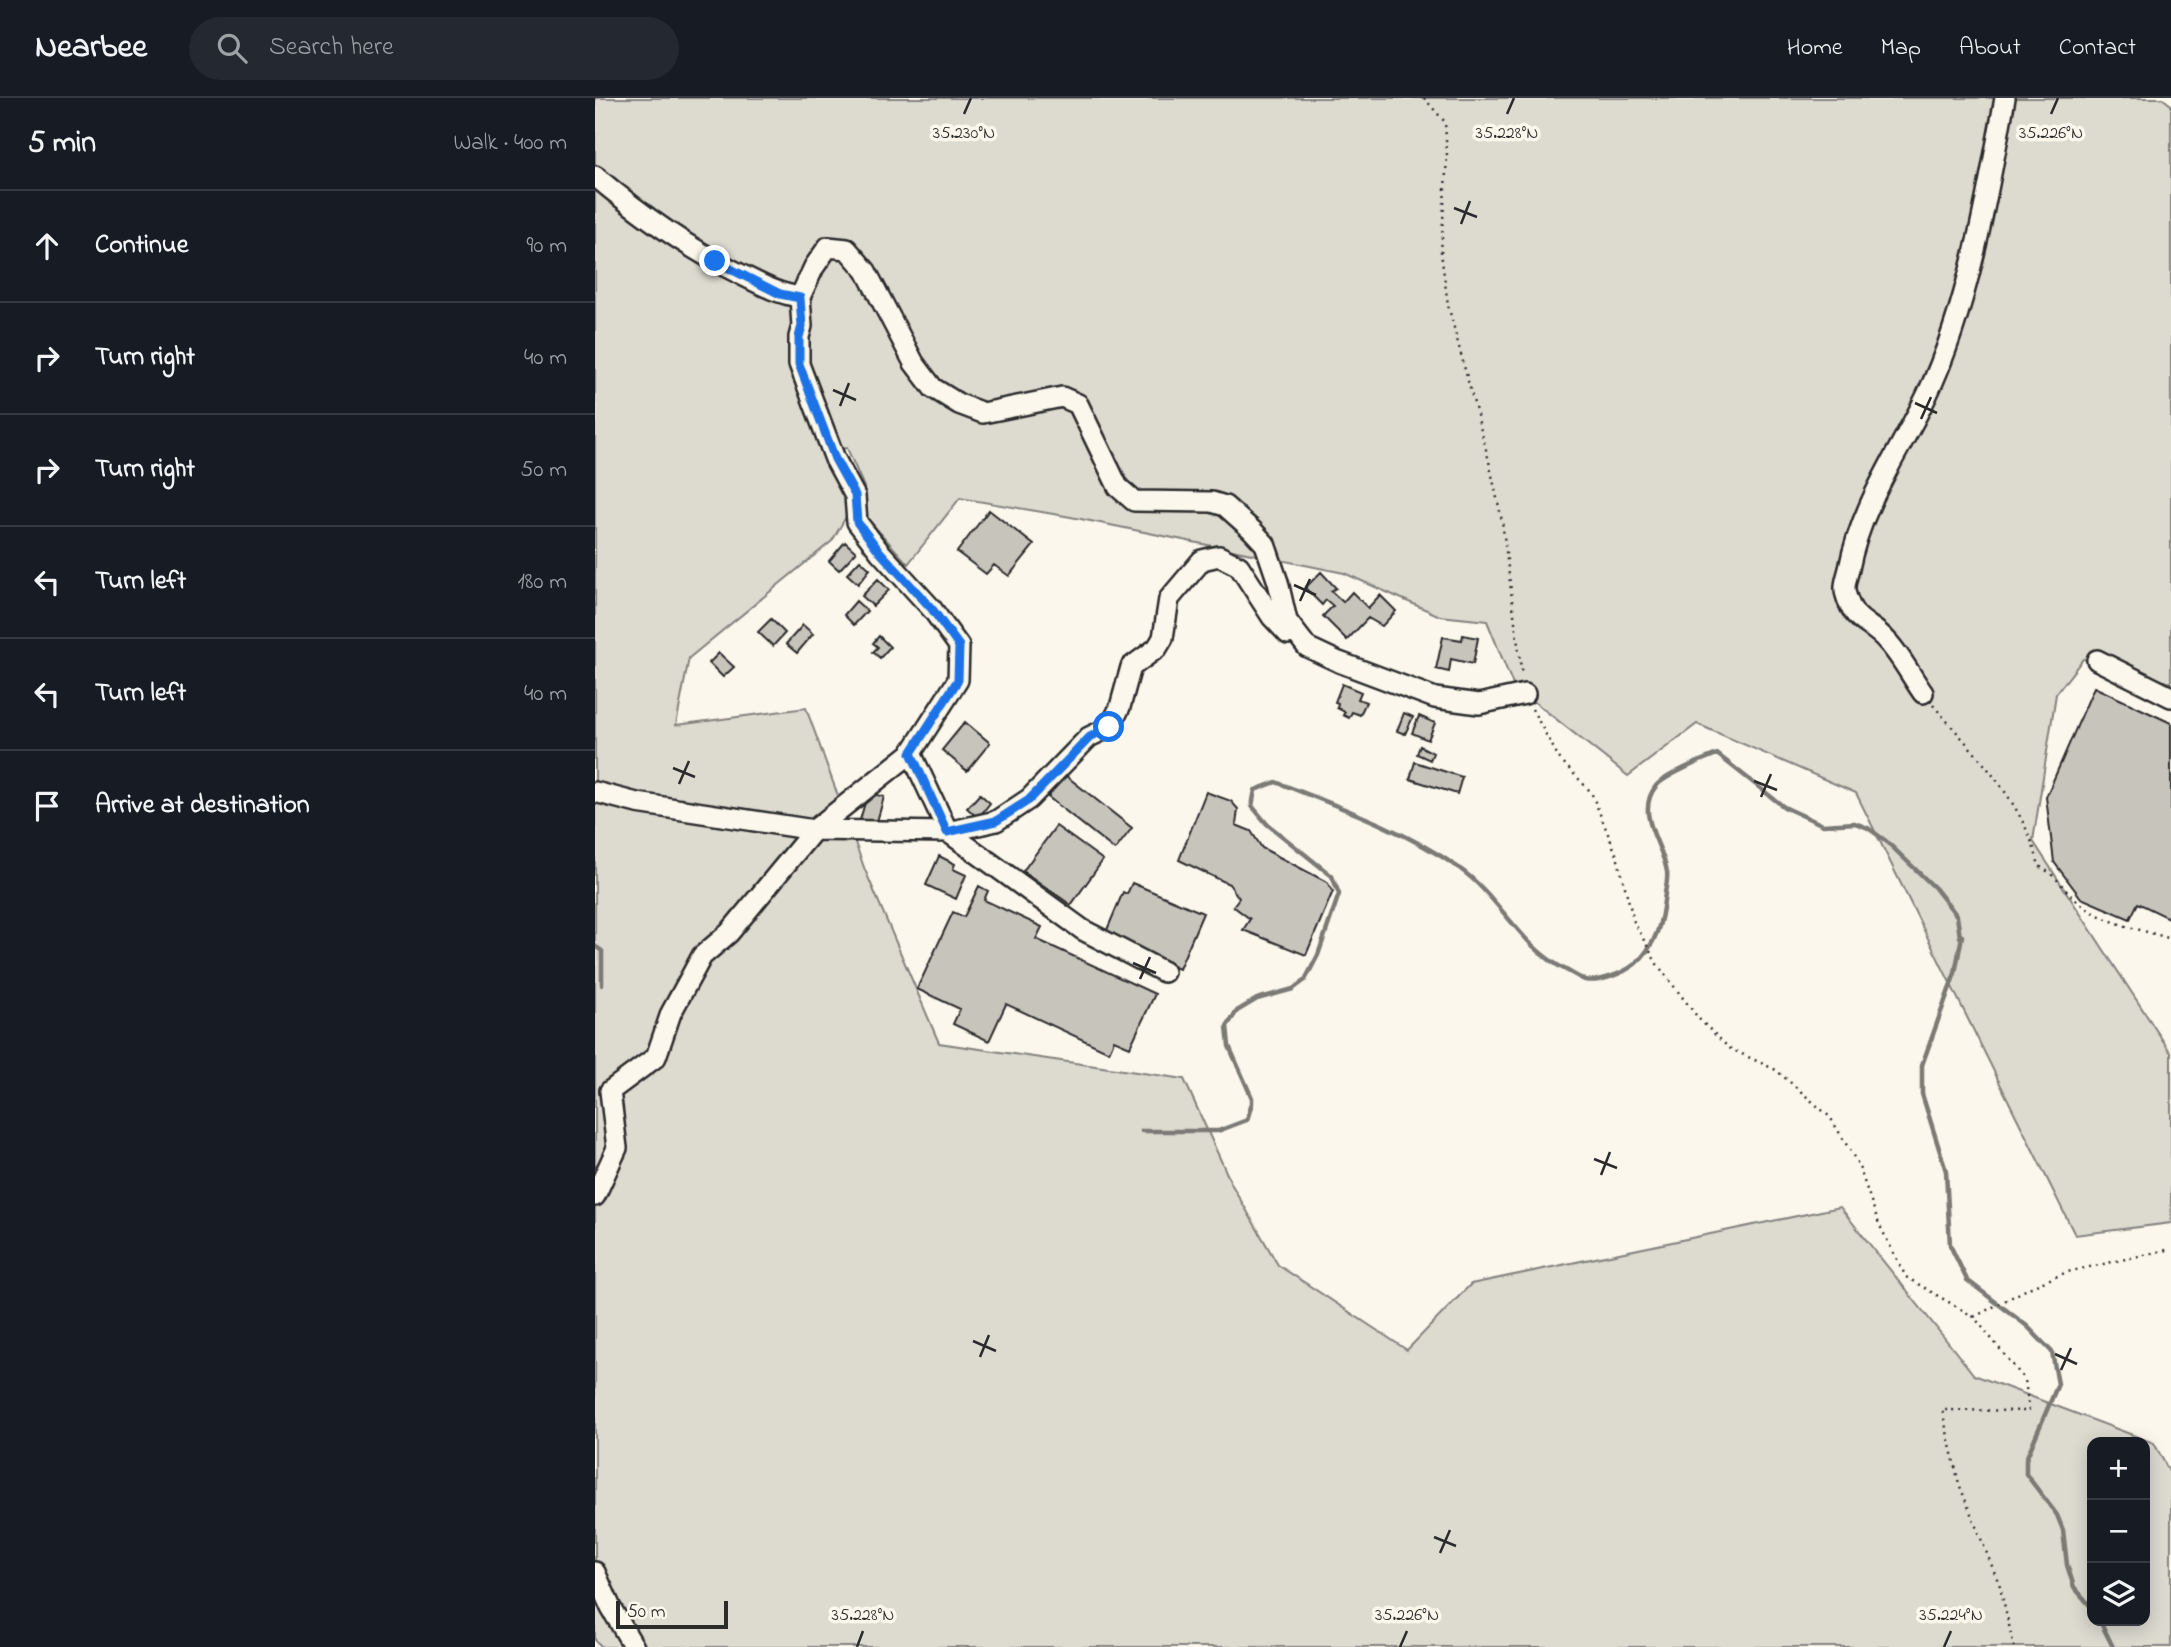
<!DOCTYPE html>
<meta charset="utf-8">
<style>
body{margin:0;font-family:"Indie Flower",sans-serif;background:#242831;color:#f1f3f6}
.controls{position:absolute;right:21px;bottom:21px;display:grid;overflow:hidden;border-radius:14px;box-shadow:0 4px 18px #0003}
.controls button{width:63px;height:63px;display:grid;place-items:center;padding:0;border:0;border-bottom:2px solid #363941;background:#171b24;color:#f1f3f6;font:35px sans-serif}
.scale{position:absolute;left:21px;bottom:18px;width:112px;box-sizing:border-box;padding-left:7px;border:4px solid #2b2b2b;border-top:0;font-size:19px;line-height:24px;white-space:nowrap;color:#2b2b2b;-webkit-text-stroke:5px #fbf7ec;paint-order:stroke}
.stop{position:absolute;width:21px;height:21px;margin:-16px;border:5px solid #1a73e8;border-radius:50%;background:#fff}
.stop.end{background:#1a73e8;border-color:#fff;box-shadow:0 2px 7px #0008}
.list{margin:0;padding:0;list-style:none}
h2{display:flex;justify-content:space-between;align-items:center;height:91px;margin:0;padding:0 28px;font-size:30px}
h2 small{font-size:23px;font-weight:400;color:#9ea1a6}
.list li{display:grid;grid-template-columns:46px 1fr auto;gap:21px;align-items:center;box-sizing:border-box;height:112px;padding:0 28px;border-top:2px solid #363941}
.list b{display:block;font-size:26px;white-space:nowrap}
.list em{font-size:23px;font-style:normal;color:#9ea1a6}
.icon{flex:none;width:38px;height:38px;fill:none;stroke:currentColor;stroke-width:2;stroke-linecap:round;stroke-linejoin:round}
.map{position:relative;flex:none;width:1576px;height:1549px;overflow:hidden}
header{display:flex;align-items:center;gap:42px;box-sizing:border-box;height:98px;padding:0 35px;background:#171b24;border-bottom:2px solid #363941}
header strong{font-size:33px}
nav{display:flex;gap:38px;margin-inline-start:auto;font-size:24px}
.search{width:490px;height:63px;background:#242831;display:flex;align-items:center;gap:18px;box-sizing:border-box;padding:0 24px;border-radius:38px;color:#9ea1a6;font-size:26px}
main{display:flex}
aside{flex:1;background:#171b24}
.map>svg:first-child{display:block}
.green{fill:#dddad0;stroke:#84827e;stroke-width:2;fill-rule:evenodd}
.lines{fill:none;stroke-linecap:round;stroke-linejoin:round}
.stream{stroke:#7b7a75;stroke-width:4.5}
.building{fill:#c7c4bc;stroke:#2b2b2b;stroke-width:2}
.minor-casing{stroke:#2b2b2b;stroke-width:24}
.path{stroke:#2b2b2b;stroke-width:2.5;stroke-dasharray:2 5;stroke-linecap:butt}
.minor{stroke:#fbf7ec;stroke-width:19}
.route{stroke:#1a73e8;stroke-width:9}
.ticks{fill:none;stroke:#2b2b2b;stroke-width:2.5}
.ticks-label{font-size:18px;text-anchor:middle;fill:#2b2b2b;stroke:#fbf7ec;stroke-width:7;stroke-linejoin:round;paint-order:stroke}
</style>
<header>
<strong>Nearbee</strong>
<div class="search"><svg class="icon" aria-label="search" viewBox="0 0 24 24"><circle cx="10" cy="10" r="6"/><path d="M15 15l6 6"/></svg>Search here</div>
<nav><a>Home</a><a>Map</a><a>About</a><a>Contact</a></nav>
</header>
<main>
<aside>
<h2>5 min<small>Walk · 400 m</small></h2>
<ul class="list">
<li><svg class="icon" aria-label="ahead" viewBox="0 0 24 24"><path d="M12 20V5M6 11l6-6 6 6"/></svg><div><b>Continue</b></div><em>90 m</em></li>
<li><svg class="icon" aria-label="right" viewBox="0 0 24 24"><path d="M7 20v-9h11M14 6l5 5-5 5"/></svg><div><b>Turn right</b></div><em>40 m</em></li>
<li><svg class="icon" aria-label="right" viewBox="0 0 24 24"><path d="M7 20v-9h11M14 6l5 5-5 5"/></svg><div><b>Turn right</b></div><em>50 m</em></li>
<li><svg class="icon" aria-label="left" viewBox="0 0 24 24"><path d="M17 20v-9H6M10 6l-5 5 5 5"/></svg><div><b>Turn left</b></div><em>180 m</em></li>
<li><svg class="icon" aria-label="left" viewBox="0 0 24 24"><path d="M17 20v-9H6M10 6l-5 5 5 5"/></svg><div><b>Turn left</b></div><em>40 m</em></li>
<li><svg class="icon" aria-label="arrive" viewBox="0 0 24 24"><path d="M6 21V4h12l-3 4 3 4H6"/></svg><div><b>Arrive at destination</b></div></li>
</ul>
</aside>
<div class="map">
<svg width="1576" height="1549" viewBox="0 0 1576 1549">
<rect width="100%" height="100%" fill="#fbf7ec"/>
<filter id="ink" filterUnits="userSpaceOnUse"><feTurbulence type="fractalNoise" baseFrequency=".0143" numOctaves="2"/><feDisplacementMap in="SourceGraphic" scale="14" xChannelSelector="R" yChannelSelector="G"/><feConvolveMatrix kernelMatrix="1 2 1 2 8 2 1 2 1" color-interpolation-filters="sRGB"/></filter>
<g filter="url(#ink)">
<path class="green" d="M0,0h1567l9,7v578l-88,-24 -27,35 -23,147 138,212v170l-96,12 -219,-442 -159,-69 -69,52 -115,-91 -26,-64 -47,-5 -96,-43 -273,-56 -111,-19 -52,66 -42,-47 -2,-30 -17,-39 -22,3 25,59 -18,31 -143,117 -13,67 130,-17 59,162 74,173 245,36 48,106 46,80 129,85 64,-66 369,-77 134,168 180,68 17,32v172h-1569l-7,-7zM1497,1344h53v179h-53z"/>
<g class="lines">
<path class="stream" d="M0,848l7,5v34
M547,1033h76l29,-11 5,-17v-5l-23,-52 -2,-20 10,-15 20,-12 36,-10 12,-9 13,-25 21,-61 -7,-18 -65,-52 -15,-18 3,-16 21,-8c61,24 129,48 183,86 42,30 59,77 107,102 6,3 13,8 19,10 14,3 39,-7 50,-16 22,-19 27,-43 30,-71 1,-6 3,-15 2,-21 -4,-28 -33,-58 -11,-86 8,-10 48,-27 61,-32l67,53 39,18 32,-2 13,5 18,13 49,47 22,28 3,21 2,-1 -7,37 -33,92v29l24,77 4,74 17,35 60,46 25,26 6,32 -32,75v15l31,41 6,15 4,35 7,22 18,21
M1505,1523l13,26"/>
</g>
<path class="building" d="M394,412l45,35 -25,31 -15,-11 -8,9 -29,-22z
M250,444l11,10 -17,18 -10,-9z
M265,462l10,9 -12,15 -11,-10z
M726,474l15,16 -5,3 12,11 9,-10 16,16 12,-13 16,16 -14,15 -14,-8 -21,22 -24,-24 10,-10 -7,-6 -4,5 -17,-17z
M283,481l11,11 -16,16 -11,-10z
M261,503l11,10 -13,14 -10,-10z
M176,521l14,14 -12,13 -15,-14z
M208,527l10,9 -16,19 -11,-9z
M868,537l15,3 -5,26 -22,-5 -2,13 -13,-3 7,-32 19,3z
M284,538l11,11 -10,11 -7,-6 5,-5 -5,-4z
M124,555l15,14 -11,10 -14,-14z
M747,586l19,8 -3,7 8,3 -6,13 -8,-3 -3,6 -6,-3 2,-3 -8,-4 1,-5 -3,-1z
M1499,589l77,36v196l-33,-16 -8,16 -49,-21 -27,-36 -8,-65z
M809,615l9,4 -8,17 -8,-3z
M824,618l16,7 -7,17 -16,-7z
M370,624l25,21 -23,28 -25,-21z
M825,648l13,7 -3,7 -13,-6z
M820,664l47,15 -5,17 -47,-15z
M470,677l67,53 -17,22 -67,-53z
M273,694l16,5 -8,28 -16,-5z
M611,694l25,9 7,8 -2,16 15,6 11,17 65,34 6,9 -27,64 -63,-25 7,-11 -17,-13 6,-8 -10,-14 -50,-24z
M385,696l10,9 -12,15 -11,-10z
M461,728l47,34 -32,45 -48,-34z
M344,758l16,8 -2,5 13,6 -10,24 -30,-14z
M537,785l71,30 -24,56 -75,-32 19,-45 4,2z
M384,788l9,5 -4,9 58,27 -6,12 119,55 -25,53 -16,-7 -5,12 -103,-48 -17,37 -36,-17 7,-15 -43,-20 36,-77 11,5z"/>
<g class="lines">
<g class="minor-casing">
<path id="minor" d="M0,78c45,38 92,72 145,98 20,10 38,20 60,23
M1502,562l74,37
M1328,595c-12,-17 -22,-37 -36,-52 -16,-19 -33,-17 -41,-46 -3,-8 1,-18 3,-26 12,-64 50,-116 78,-174 41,-86 61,-202 78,-297
M316,655l37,79 135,98 81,42
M0,694l42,11 177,27 134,2 48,-11 33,-22 60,-62 21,-10 10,-20 11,-40 26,-19 6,-10 6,-39 33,-39 17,-4 20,10 33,51 16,17
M0,1098l22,-48 -7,-57 46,-34 15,-44 31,-57 27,-23 85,-103 97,-77 47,-73 1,-34 -27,-37 -52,-57 -23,-30 -2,-26 -20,-37 -36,-95v-27l3,-11 -2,-29 14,-30 14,-20 19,2 19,22 48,92 19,25 26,16 24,9 79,-16 16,7 40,83 16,14 78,1 13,4 27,24 13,14 13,38 9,39 20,26 32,15 96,36 44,6 46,-10
M0,1474l16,36 23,39"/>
</g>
<path class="path" d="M829,0l21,24 2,34 -6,97 7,52 40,152 14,64 20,155
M1338,607c42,49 91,96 106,161 21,12 20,19 36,33 27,25 63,29 96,40
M937,611l27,49 32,34 26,64 17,66 23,42 42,55 30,29 47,22 54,47 28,47 21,60 27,53 68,40 51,63 4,31 -87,-1 17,74 41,102 14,61
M1379,1219l57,-30 36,-15 104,-23"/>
<use href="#minor" class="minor"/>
</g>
</g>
<g class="lines" filter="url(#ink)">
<path class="route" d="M120,163l65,33 20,4 2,28 -3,11v27l36,95 20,36 2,27 23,30 52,57 27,37 -1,34 -47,73 36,79 49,-11 33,-21 61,-63 19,-10"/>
</g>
<path class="ticks" d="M369,16l7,-16M912,16l7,-16M1456,16l7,-16M859,110l23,9M866,126l9,-23M238,292l23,10M1320,305l22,10M245,308l9,-23M1326,321l10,-22M699,487l22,10M705,503l10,-22M78,670l22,9M1159,683l23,9M84,686l10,-23M1166,699l10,-23M538,865l23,10M545,881l10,-22M999,1061l23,9M1006,1077l9,-23M378,1243l23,10M1460,1256l22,10M385,1259l9,-22M1466,1272l10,-22M839,1439l22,9M845,1455l10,-23M262,1549l6,-16M805,1549l7,-16M1349,1549l7,-16"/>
<g class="ticks-label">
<text x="912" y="40">35.228°N</text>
<text x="1456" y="40">35.226°N</text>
<text x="369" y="40">35.230°N</text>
<text x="268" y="1522">35.228°N</text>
<text x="812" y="1522">35.226°N</text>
<text x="1356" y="1522">35.224°N</text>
</g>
</svg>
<div class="controls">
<button>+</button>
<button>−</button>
<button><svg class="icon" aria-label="layers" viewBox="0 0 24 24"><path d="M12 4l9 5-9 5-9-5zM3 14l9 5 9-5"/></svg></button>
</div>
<div class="scale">50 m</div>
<div class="stop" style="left:514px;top:629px"></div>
<div class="stop end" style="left:120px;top:163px"></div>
</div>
</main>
